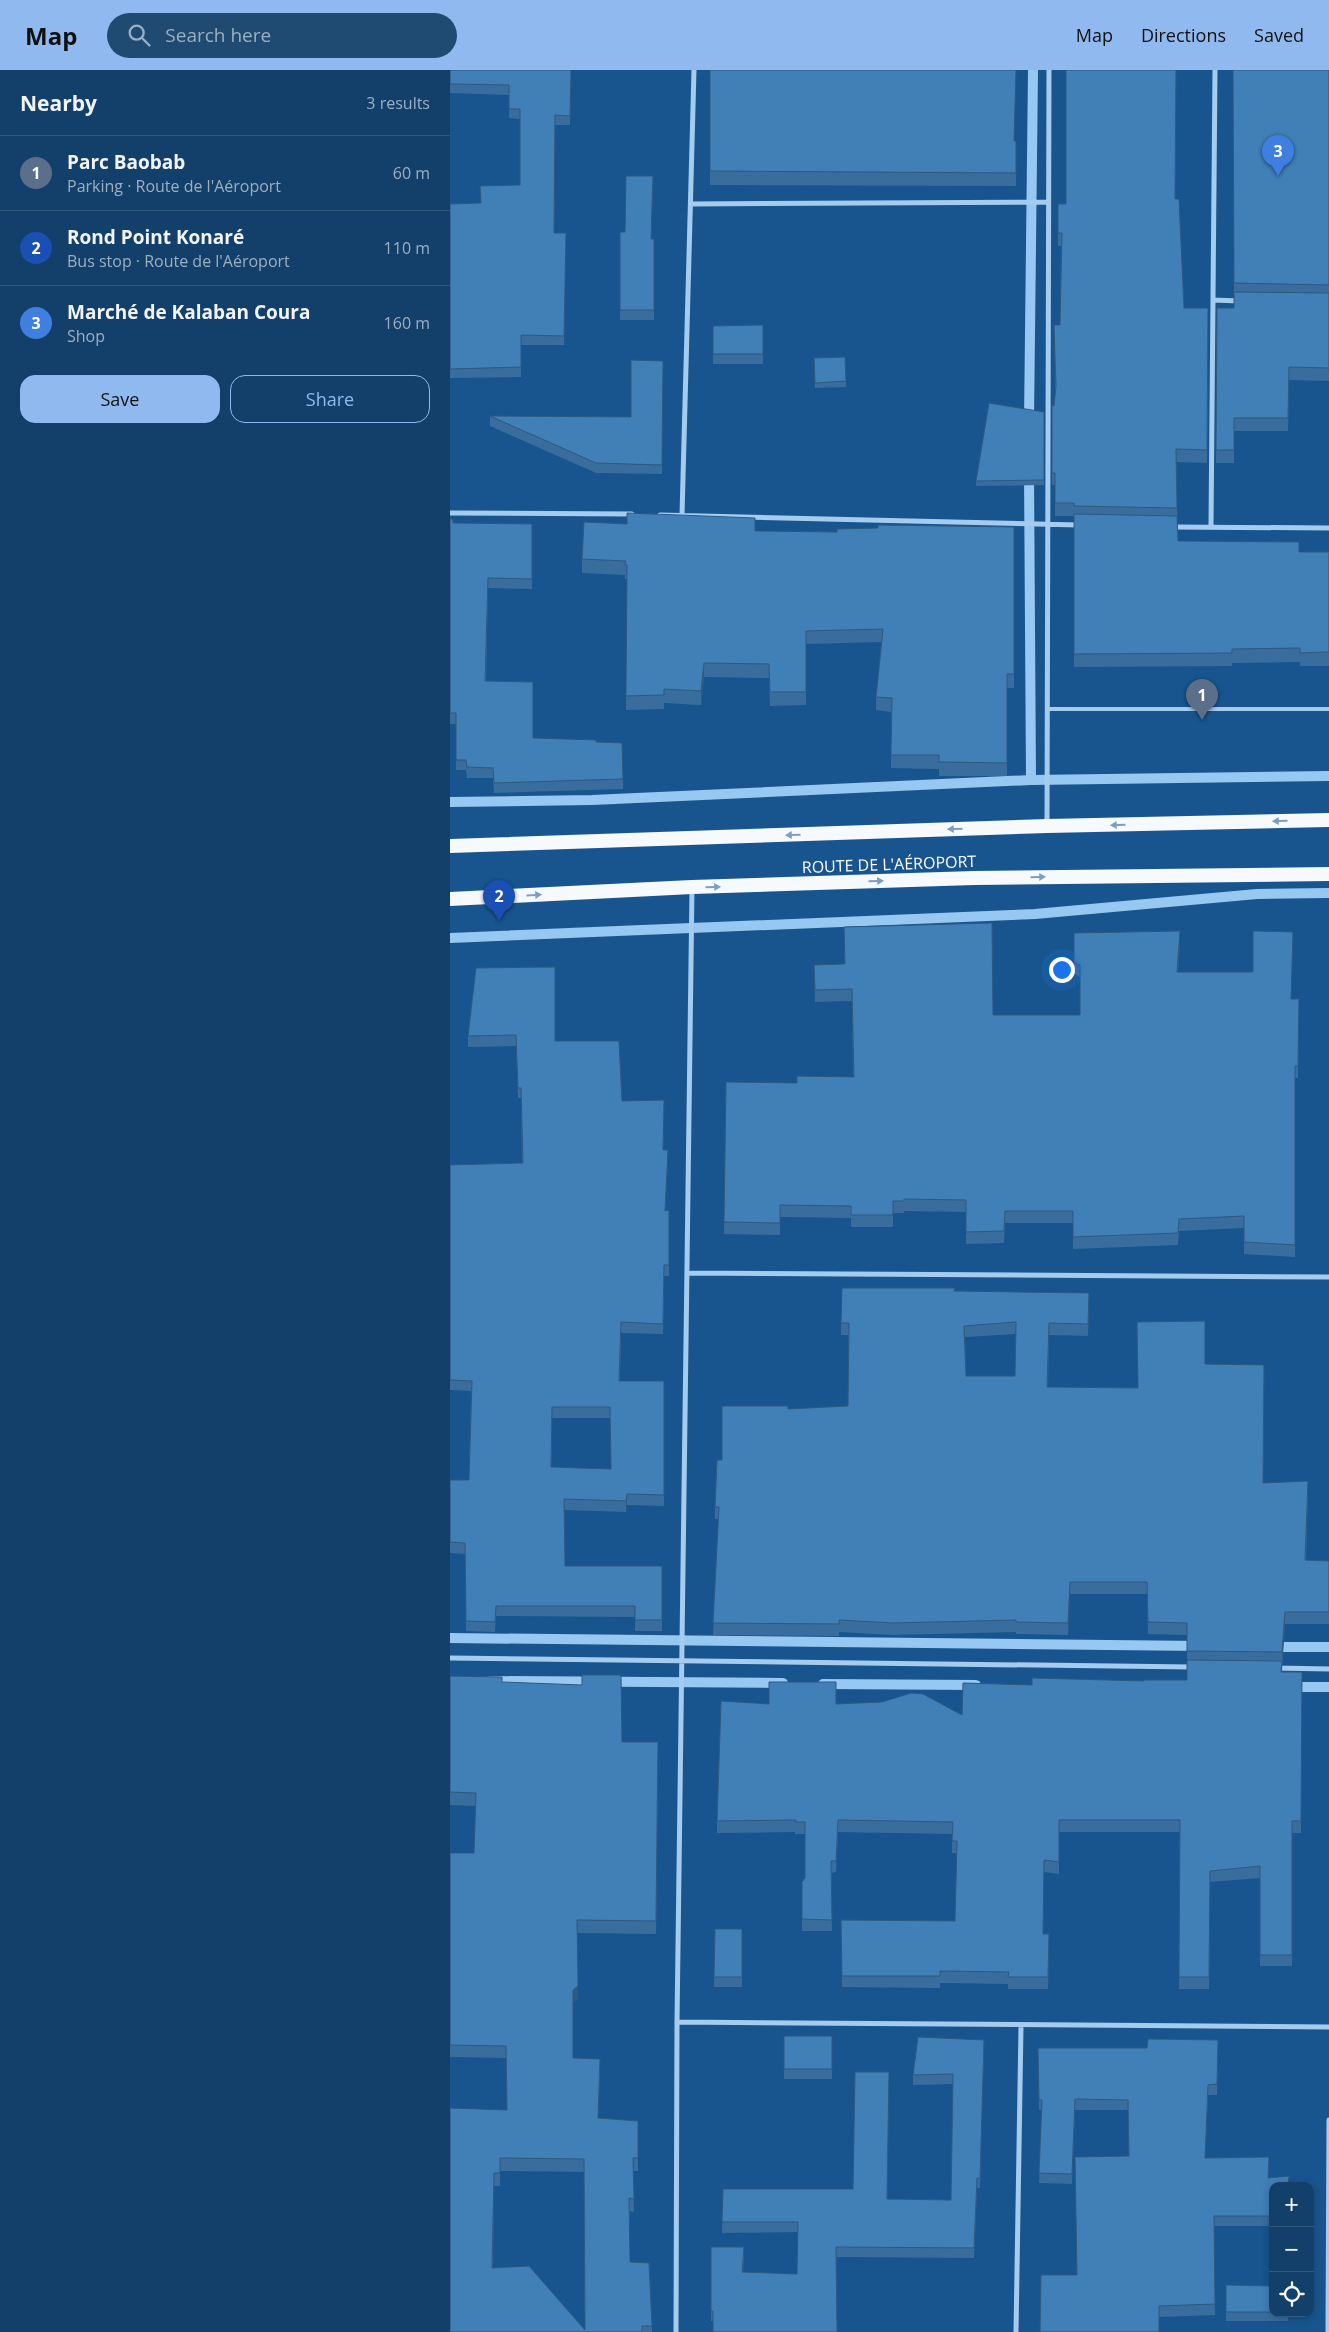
<!DOCTYPE html>
<meta charset="utf-8">
<style>
body{margin:0;font-family:"Open Sans",sans-serif;background:#1f4b72;color:#f1f3f6}
.controls{position:absolute;right:15px;bottom:15px;display:grid;overflow:hidden;border-radius:10px;box-shadow:0 2px 8px #0003}
.controls button{width:45px;height:45px;display:grid;place-items:center;padding:0;border:0;border-bottom:1px solid #31597e;background:#12406a;color:#f1f3f6;font:25px sans-serif}
.you{position:absolute;left:611px;top:899px;width:18px;height:18px;margin:-12px;border:4px solid #fff;border-radius:50%;background:#1a73e8;box-shadow:0 0 0 8px #1a73e833}
.badge{display:grid;place-items:center;width:32px;height:32px;border-radius:50%;background:#90b9f0;color:#fff;font-size:16px;font-weight:700}
.pin{position:absolute;translate:-50% -41px;filter:drop-shadow(0 1px 2px #0008)}
.pin::after{content:'';position:absolute;top:26px;width:18px;height:15px;background:inherit;clip-path:polygon(0 0,100% 0,50% 100%)}
.list{margin:0;padding:0;list-style:none}
h2{display:flex;justify-content:space-between;align-items:center;height:65px;margin:0;padding:0 20px;font-size:21px}
h2 small{font-size:16px;font-weight:400;color:#9cafc1}
.list li{display:grid;grid-template-columns:32px 1fr auto;gap:15px;align-items:center;box-sizing:border-box;height:75px;padding:0 20px;border-top:1px solid #31597e}
.list b{display:block;font-size:19px;white-space:nowrap}
.list p{margin:0;font-size:16px;white-space:nowrap;color:#9cafc1}
.list em{font-size:16px;font-style:normal;color:#9cafc1}
.actions{display:flex;gap:10px;padding:15px 20px}
.actions a{flex:1;padding:11px 0;border:1px solid #90b9f0;border-radius:15px;text-align:center;font-size:18px;color:#90b9f0}
.actions .main{background:#90b9f0;color:#111}
.icon{flex:none;width:28px;height:28px;fill:none;stroke:currentColor;stroke-width:2;stroke-linecap:round;stroke-linejoin:round}
.map{position:relative;flex:none;width:879px;height:2262px;overflow:hidden}
header{display:flex;align-items:center;gap:30px;box-sizing:border-box;height:70px;padding:0 25px;background:#90b9f0;color:#111}
header strong{font-size:24px}
nav{display:flex;gap:28px;margin-inline-start:auto;font-size:18px}
.search{width:350px;height:45px;background:#1f4b72;display:flex;align-items:center;gap:12px;box-sizing:border-box;padding:0 18px;border-radius:28px;color:#9cafc1;font-size:19px}
main{display:flex}
aside{flex:1;background:#12406a}
.map>svg:first-child{display:block}
.lines{fill:none;stroke-linecap:round;stroke-linejoin:round}
.stream{stroke:#97c8f1;stroke-width:10}
.service{stroke:#a5ccef;stroke-width:4}
.minor{stroke:#a5ccef;stroke-width:5}
.trunk{stroke:#f6faff;stroke-width:14}
.wall{fill:#386d9d;fill-rule:evenodd}
.shaded-wall{fill:#2e5980}
.building{fill:#417fb7;stroke:#2e5980;fill-rule:evenodd}
.oneway{fill:#7c9fc1}
.labels{text-anchor:middle;dominant-baseline:central;stroke-width:5;stroke-linejoin:round;paint-order:stroke}
.street-label{font-size:16px;fill:#fff;stroke:#18558e}
</style>
<header>
<strong>Map</strong>
<div class="search"><svg class="icon" aria-label="search" viewBox="0 0 24 24"><circle cx="10" cy="10" r="6"/><path d="M15 15l6 6"/></svg>Search here</div>
<nav><a>Map</a><a>Directions</a><a>Saved</a></nav>
</header>
<main>
<aside>
<h2>Nearby<small>3 results</small></h2>
<ul class="list">
<li><span class="badge" style="background:#5c6f8a">1</span><div><b>Parc Baobab</b><p>Parking · Route de l'Aéroport</p></div><em>60 m</em></li>
<li><span class="badge" style="background:#1a4fb4">2</span><div><b>Rond Point Konaré</b><p>Bus stop · Route de l'Aéroport</p></div><em>110 m</em></li>
<li><span class="badge" style="background:#3f7fe0">3</span><div><b>Marché de Kalaban Coura</b><p>Shop</p></div><em>160 m</em></li>
</ul>
<div class="actions"><a class="main">Save</a><a>Share</a></div>
</aside>
<div class="map">
<svg width="879" height="2262" viewBox="0 0 879 2262">
<rect width="100%" height="100%" fill="#18558e"/>
<g class="lines">
<path class="stream" d="M579,351l4,-351
M579,403l2,307
M0,732l142,-2 439,-20 298,-4
M0,868l585,-24 222,-20 72,-1
M0,1568l751,8
M820,1577h59
M40,1611l293,2
M373,1614l153,1
M840,1617h39"/>
<path class="service" d="M597,639h282"/>
<path class="minor" d="M241,134l357,-2
M763,230l27,1
M0,443l182,1
M210,445l419,10
M232,445l12,-445
M723,457l156,1
M761,457l4,-457
M597,754l2,-754
M237,1203l642,4
M0,1588l742,9
M825,1598l54,1
M227,1952l652,5
M226,2262l1,-310 15,-1134
M566,2262l5,-306
M878,2262l1,-212"/>
<path class="trunk" d="M0,776l597,-20 282,-6
M0,829l242,-12 282,-9 355,-4"/>
</g>
<path class="wall" d="M0,0h121l-1,55h-15l-1,108h12l-2,112h-43v32l-71,1v-174l30,-1 40,-18v-66l-11,-1v-23l-59,-2z
M260,0l306,71v45l-306,-1z
M783,0h96v311l-40,-1 -1,51h-54v32h-18l1,-155h17z
M725,129l9,109h24l-1,155 -31,-1 2,79 121,11h30v114h-29v-4l-68,1v3l-158,1v-151h-19v-31h-3v-80l2,1 1,-16 -1,-65h6l1,-79h-3v-42z
M170,162l34,7v81h-34z
M313,255v39h-50v-38z
M364,288l32,23v6l-31,1z
M213,291l-1,113 -66,-1 -106,-47v-10l141,1z
M594,342v73l-68,1v-5z
M0,449l3,4 79,56v10l-44,-1 -2,93 47,57 63,4 27,37v10l-129,4 -1,-15h-26l-1,-8h-10v-46h-6z
M564,457v161h-7v88h-68v-7l-48,-1v-56l-15,-2v-13l6,-55 -76,2v61l-36,1 -1,-28 -65,-1 -3,28 -37,-2v6l-38,1 1,-131h-2v-4l-43,-2v-14l173,-28 82,1z
M624,863l106,10 -2,29 114,27h7l-1,79h-3v179l-51,-3v-26l-65,3 -1,14 -105,4v-26h-68l-1,20 -38,1v-32l-62,-1v2h-11v14h-42v-9l-71,-1v18l-56,-1 2,-152 71,1 56,-6 -1,-76 -37,1 -1,-37 31,-1 148,51h87v-38l-6,-3z
M26,898l146,133 41,49 5,11 -3,50 4,-1v66h-5l-1,58 -42,-1 -1,48h44v125l-37,-1 -1,7 -62,-2 1,56h97v65h-27v-14l-139,-1 -1,16 -29,-1 -1,-77 -15,-1v-73h19l2,-89 -21,-1v-225l72,-2 -1,-65h-3l-2,-52 -48,1v-11zM102,1348h58l1,51 -60,-2z
M505,1221l134,14 -1,31 -39,-1 -1,52 90,1 67,-24 58,119 45,10 -2,67 23,1v63h-44l-3,48h20l-1,161h-9v133h-32v-88l-50,4 -1,107h-30l1,-157h-121v42l-15,-2 -1,62 6,12 -1,43h-40v-5l-68,-1v5l-98,-1 -1,-67 114,1 2,-68h-5v-19l-114,-2 -2,40 -5,1 1,58h-30v-49l3,-3v-45h-10v-2l-78,1v-12l52,-117h67l126,11 70,-30 155,-5v-45l-39,-1 -1,-40h-77l-2,41 -52,-1v-2l-123,3 -54,-3v4l-126,-1 6,-116h-4v-12l7,-47 66,-51 60,-3 1,-71h-8v-12zM566,1264l-1,42h-49l-1,-39z
M0,1606l52,6 120,60h36l-2,192 -79,-1 1,66 -5,4v55l27,14 -2,46 40,3v50h-5l1,41 -4,-1v51l22,64v6h-202l57,-222 -1,-52 -56,-1v-204h24l2,-47 -26,-1zM50,2101l84,1 1,158 -92,-62 1,-82h6z
M265,1859h27v58h-28z
M334,1966h48v43h-48z
M534,1970l-4,148h-3l-3,70 -138,-1 -123,64h-2v-74l33,10 -1,15 54,2 1,-42 -76,1 1,-44 164,10 64,1 2,-116 -40,1v-10z
M768,1970l-1,55h-9l-3,63 63,20 21,8h-16v40h-59l1,89 -56,2 -82,-42 52,-119 -1,-46h-53l-3,74 -33,-1 3,-73h-3l-1,-62h109z
M776,2215l47,1v27h15v8h-62z"/>
<path class="shaded-wall" d="M254,593v14l-3,28v-14z
M730,861v12l-3,41v-12z
M218,1080v11l-3,60v-10z
M639,1223v12l-1,31v-12z
M177,1424v11l-1,7v-11z
M620,1512v12l-2,41v-12z
M835,1542v12l-3,40v-12z
M128,1916v13l-5,4v-13z"/>
<path class="building" d="M0,0h121l-1,46 -15,-1 -1,118h12l-2,103 -43,-1v32l-71,2v-165l31,-1 -1,-17 40,-1v-76h-11v-24l-59,-1z
M260,0h306l-2,71h2v32l-306,-2z
M616,0h110l-1,129h4l5,109h24l-1,142 -31,-1 1,59 -103,-2v-3h-19v-30h-3v-68l2,1 2,-20 -2,-61h6l2,-92h-4v-29h8z
M783,0h96v215l-95,-2z
M176,106h27l-2,63h3v71h-34v-78h5z
M784,222l95,1v75l-40,-1 -1,51h-54v32h-18l1,-142h17z
M313,255v29h-50v-28z
M395,287l1,24 -31,2 -1,-25z
M181,290l32,1 -1,104 -66,-2 -106,-47 141,1z
M539,333l55,9v68l-68,1z
M177,443l128,5v13l82,1v-3l41,-1v-3l136,2v147h-7v89l-68,-1v-7h-48l1,-57 -16,-1 7,-68 -77,2v61h-36l-1,-28 -65,-1 -3,28 -37,-2v6l-38,1 1,-131h-2l1,-4 -44,-2 2,-37 43,2z
M624,444l103,2 1,25 121,1v10h30v100l-29,1v-5l-68,1v4l-158,1z
M0,449h3v4l79,1v55l-44,-1 -3,103 48,1v56l63,2v2l26,1 1,36 -129,4 -1,-15 -26,-1 -1,-7h-10v-47h-6z
M542,853l1,92h87v-50l-6,-3v-29l106,-2 -3,41h76v-41l40,1 -2,67h8l-1,67h-3v179l-51,-3v-26l-65,3 -1,14 -105,4v-26h-68l-1,20 -38,1v-32l-62,-1v2h-11v14h-42v-9l-71,-1v18l-56,-1 2,-140 71,1v-7l57,1 -2,-88 -37,1 -1,-25 31,-1 -1,-37z
M105,897v74h64l3,60 42,-1 -1,50h5l-3,61 4,-1v55h-5l-1,59 -42,-2 -2,59h45v114l-37,-1 -1,7 -62,-2 1,67h97v54h-27v-14h-139l-1,16 -29,-1 -1,-78 -15,-1v-62h19l3,-99 -22,-1v-215l73,-2 -2,-75h-3l-2,-53 -48,1 8,-68zM102,1337h58l1,62 -60,-2z
M392,1218h113l-1,3 135,2 -1,31 -39,-1 -2,64 91,1 -1,-66 68,-1v43l59,1 -1,118 45,-2 -3,79 24,1v51h-44l-3,40 -95,-1v-28l-39,-1 -1,-40h-77l-2,41 -52,-1v-2l-123,3 -54,-3v4l-126,-1 6,-116h-4l2,-47h5v-54h66v3l60,-3 1,-83h-8zM566,1252l-1,54h-49l-2,-50z
M737,1590l95,1 -1,11h21l-1,149h-9v134h-32v-89l-50,5 -1,106h-30l1,-157h-121v42l-15,-2 -1,74h6l-1,43h-40l1,-5 -69,-1v5h-98l-1,-56 114,1 2,-80h-5l1,-19 -115,-2 -2,41h-5l1,59 -30,-1v-37l3,-4v-56h-10l1,-2 -79,1 4,-120 48,3v-22h67v22l46,-2 29,-9 12,1 39,21 1,-32 69,2v-7l112,3v-1h43z
M132,1605h39l1,67h36l-2,179 -79,-1 1,66 -5,4v68l27,1 -2,59 40,3v37h-5l1,41 -5,-1 1,64 19,1 3,63h-10v6h-192v-224l57,2 -1,-64 -56,-1v-192h24l2,-60 -26,-1v-116l52,1v5l80,3zM50,2088l84,1 1,171 -56,-64 -37,2 2,-95h6z
M265,1859h27v48h-28z
M334,1966h48v33h-48z
M468,1967l66,3 -4,138h-3l-3,70 -138,-1 1,85h-124v-21h-2v-64h33l-2,25 55,2 1,-52h-76l1,-33h130l2,-117h34l-2,127 64,1 2,-126 -40,1z
M698,1969l70,1 -1,44 -9,1 -3,73 64,-1 -1,21 21,-2 -1,10h-15v30h-59l1,88 -56,2v26h-119l1,-57h36l-2,-118 54,-1 -1,-56 -53,-1 -3,75 -33,-1 3,-73h-3l-1,-52h109z
M776,2215l47,1v26h-47z"/>
<defs><path id="oneway-solid" d="M-6-.8H1V-3.2L6.5 0L1 3.2V.8H-6Z" transform="scale(1.25)"/></defs>
<g class="oneway">
<use href="#oneway-solid" transform="translate(830 751) rotate(179)"/>
<use href="#oneway-solid" transform="translate(668 755) rotate(179)"/>
<use href="#oneway-solid" transform="translate(505 759) rotate(178)"/>
<use href="#oneway-solid" transform="translate(343 765) rotate(178)"/>
<use href="#oneway-solid" transform="translate(588 807) rotate(-1)"/>
<use href="#oneway-solid" transform="translate(426 811) rotate(-2)"/>
<use href="#oneway-solid" transform="translate(263 817) rotate(-2)"/>
<use href="#oneway-solid" transform="translate(84 825) rotate(-3)"/>
</g>
<g class="labels">
<g class="street-label">
<text transform="translate(439 794) rotate(-2)">ROUTE DE L'AÉROPORT</text>
</g>
</g>
</svg>
<div class="controls">
<button>+</button>
<button>−</button>
<button><svg class="icon" aria-label="locate" viewBox="0 0 24 24"><circle cx="12" cy="12" r="6"/><path d="M12 2v4M12 18v4M2 12h4M18 12h4"/></svg></button>
</div>
<div class="you"></div>
<div class="pin badge" style="left:752px;top:650px;background:#5c6f8a">1</div>
<div class="pin badge" style="left:49px;top:851px;background:#1a4fb4">2</div>
<div class="pin badge" style="left:828px;top:106px;background:#3f7fe0">3</div>
</div>
</main>
